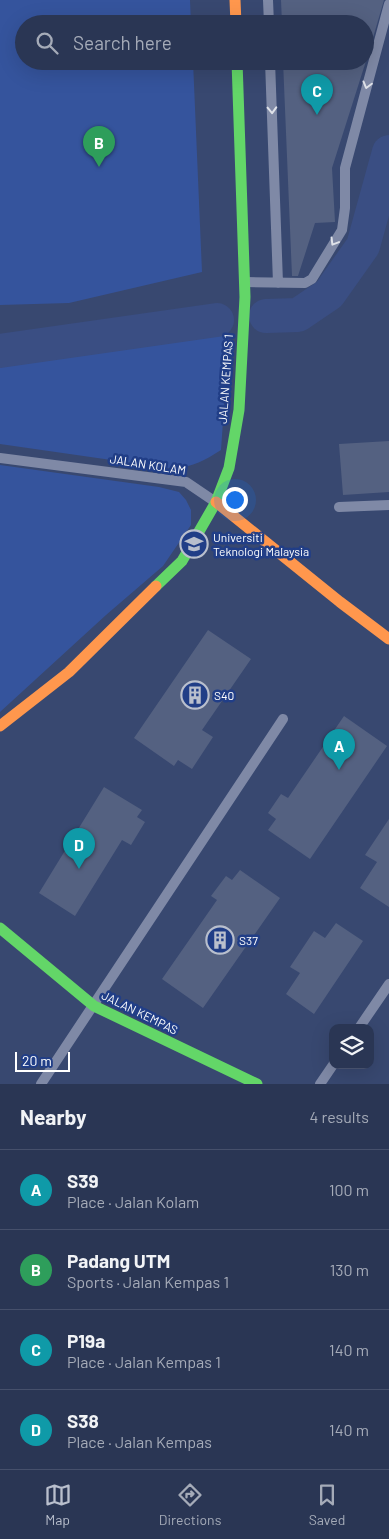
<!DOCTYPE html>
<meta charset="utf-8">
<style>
body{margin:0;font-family:Barlow,sans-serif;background:#36415e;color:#f1f3f6}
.controls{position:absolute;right:15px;bottom:15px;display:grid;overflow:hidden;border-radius:10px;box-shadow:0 5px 20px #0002}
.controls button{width:45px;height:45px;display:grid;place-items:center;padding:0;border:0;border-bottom:1px solid #46506b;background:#2a3654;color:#f1f3f6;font:25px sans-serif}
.scale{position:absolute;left:15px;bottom:12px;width:55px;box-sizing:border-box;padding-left:5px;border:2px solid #fff;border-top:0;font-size:14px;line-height:18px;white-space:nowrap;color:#fff;-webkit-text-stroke:4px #213e87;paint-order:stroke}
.you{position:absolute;left:234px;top:499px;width:18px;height:18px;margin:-12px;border:4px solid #fff;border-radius:50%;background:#1a73e8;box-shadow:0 0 0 8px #1a73e833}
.badge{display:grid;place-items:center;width:32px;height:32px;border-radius:50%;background:#b9bfcd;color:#fff;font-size:16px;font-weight:700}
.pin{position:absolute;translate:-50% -41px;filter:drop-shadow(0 1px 2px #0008)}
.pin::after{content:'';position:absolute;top:26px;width:18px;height:15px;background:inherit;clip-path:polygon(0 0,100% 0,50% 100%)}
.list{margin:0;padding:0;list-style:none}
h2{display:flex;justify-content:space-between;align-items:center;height:65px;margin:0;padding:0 20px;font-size:21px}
h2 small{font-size:16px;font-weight:400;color:#a5abb8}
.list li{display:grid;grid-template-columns:32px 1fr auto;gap:15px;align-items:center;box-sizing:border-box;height:80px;padding:0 20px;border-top:1px solid #46506b}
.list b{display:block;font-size:19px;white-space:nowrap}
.list p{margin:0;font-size:16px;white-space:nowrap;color:#a5abb8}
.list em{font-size:16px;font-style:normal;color:#a5abb8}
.icon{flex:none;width:28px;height:28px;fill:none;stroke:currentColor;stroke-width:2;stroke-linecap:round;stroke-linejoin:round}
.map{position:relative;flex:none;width:389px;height:1084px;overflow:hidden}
.search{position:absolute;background:#2a3654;box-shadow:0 5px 20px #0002;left:15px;right:15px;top:15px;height:55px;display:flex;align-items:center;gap:12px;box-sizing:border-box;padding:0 18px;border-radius:28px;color:#a5abb8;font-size:19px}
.sheet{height:385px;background:#2a3654}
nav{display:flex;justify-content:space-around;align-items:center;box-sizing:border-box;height:70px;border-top:1px solid #46506b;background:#2a3654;font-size:14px;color:#a5abb8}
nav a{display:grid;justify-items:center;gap:2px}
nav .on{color:#b9bfcd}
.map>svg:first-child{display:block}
.green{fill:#35549d}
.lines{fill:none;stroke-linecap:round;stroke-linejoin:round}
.river{stroke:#3a4e83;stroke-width:34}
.building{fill:#546181}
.lane{stroke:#7f89a6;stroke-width:10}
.fast{stroke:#63d668;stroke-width:11}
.slow{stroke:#ff974d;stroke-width:11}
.oneway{stroke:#dfe2e9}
.labels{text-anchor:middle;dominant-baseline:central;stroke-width:5;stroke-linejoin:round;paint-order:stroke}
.street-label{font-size:12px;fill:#fff;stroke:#213e87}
.poi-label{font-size:12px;fill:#fff;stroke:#213e87;text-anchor:start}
</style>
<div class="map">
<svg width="389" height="1084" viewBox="0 0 389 1084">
<rect width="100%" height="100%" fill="#384870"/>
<path class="green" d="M0,0h190l1,24h-167v37h169l9,211 -133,31 -69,2z
M216,327l13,8 -8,115c-17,11 -27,16 -47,19l-174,-25v-85z
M0,465l159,22 20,5 7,8 5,10v15l-28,41 -57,49 -106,97z"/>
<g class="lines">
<path class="river" d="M266,316l32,-1 31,-21 34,-48 26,-94
M0,351l217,-31"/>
</g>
<path class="building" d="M281,0h103l-16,55 -3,-1v-30h-83z
M283,61h83l-34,107 3,54 -20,1 -17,53h-6z
M389,441v51l-46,3 -4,-51z
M208,630l43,29 -49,71 11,7 -21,32 -14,-9 -4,6 -40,-28z
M344,716l43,30 -77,113 -42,-29 8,-11 -8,-6 13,-19 7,4z
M104,787l38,23 -5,7 8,5 -14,23 -9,-5 -47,76 -36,-23z
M389,819v88l-29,-19 17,-26 -12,-7z
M240,870l40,28 -77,110 -41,-29 55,-79 -6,-4 15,-20 6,4z
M336,923l27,18 -49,73 -28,-20 14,-21 -10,-6 24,-36 11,7z"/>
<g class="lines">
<path class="lane" d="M268,0l1,24
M270,61l8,222
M246,282l59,1 7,-4 30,-49 3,-22v-40l44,-164
M0,458l186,24 28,19
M339,507l50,-2
M359,1028l30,-44
M41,1084l242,-365
M320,1084l13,-19"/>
<path class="fast" d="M156,586l26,-25 34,-59 13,-34 10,-58 6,-113 -8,-236
M0,928l94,78 163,78"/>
<path class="slow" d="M235,0l1,24
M216,502l124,100 49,37
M0,726l69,-54 87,-86"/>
</g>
<defs><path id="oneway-chevron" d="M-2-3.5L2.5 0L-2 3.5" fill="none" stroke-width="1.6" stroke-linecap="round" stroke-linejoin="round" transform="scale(1.25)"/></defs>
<g class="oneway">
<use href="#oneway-chevron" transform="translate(367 85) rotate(105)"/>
<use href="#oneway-chevron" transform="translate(272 110) rotate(88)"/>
<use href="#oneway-chevron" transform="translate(334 242) rotate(121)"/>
</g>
<defs>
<g id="university-ring" transform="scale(1.4375)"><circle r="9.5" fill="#213e87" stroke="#b9bfcd" stroke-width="1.5"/><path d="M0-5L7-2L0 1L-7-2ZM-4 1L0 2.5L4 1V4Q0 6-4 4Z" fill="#b9bfcd"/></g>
<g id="building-ring" transform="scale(1.4375)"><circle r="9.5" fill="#213e87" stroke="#b9bfcd" stroke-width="1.5"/><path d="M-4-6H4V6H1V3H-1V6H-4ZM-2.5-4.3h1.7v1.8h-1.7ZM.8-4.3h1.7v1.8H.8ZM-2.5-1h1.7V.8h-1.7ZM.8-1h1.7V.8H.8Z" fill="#b9bfcd"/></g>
</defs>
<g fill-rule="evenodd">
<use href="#university-ring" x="194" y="544"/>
<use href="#building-ring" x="195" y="695"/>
<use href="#building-ring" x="220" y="940"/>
</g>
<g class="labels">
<g class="street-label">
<text transform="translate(225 379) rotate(-86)">JALAN KEMPAS 1</text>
<text transform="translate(148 464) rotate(9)">JALAN KOLAM</text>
<text transform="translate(140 1012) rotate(26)">JALAN KEMPAS</text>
</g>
<g class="poi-label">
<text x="213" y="537">Universiti<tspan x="213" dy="14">Teknologi Malaysia</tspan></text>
<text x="214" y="695">S40</text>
<text x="239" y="940">S37</text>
</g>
</g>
</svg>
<div class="controls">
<button><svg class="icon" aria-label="layers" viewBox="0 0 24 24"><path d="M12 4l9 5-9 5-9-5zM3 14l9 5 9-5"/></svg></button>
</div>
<div class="scale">20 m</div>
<div class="you"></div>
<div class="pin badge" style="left:339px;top:770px;background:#0f9aa8">A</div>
<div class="pin badge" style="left:99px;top:167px;background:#2e9e5b">B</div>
<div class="pin badge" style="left:317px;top:115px;background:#0f9aa8">C</div>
<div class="pin badge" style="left:79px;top:869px;background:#0f9aa8">D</div>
<div class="search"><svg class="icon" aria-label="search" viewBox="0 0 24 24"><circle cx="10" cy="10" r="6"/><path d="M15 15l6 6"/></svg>Search here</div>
</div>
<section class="sheet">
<h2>Nearby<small>4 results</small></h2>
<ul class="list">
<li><span class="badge" style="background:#0f9aa8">A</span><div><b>S39</b><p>Place · Jalan Kolam</p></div><em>100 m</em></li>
<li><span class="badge" style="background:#2e9e5b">B</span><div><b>Padang UTM</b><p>Sports · Jalan Kempas 1</p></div><em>130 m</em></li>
<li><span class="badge" style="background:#0f9aa8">C</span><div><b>P19a</b><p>Place · Jalan Kempas 1</p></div><em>140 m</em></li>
<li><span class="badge" style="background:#0f9aa8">D</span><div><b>S38</b><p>Place · Jalan Kempas</p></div><em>140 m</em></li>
</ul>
</section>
<nav>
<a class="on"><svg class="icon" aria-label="map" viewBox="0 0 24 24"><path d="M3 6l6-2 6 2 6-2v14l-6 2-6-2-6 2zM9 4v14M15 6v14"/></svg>Map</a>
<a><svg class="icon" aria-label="directions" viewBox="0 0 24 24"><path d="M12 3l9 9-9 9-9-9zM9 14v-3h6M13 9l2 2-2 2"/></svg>Directions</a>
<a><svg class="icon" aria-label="saved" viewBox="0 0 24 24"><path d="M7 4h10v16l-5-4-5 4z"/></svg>Saved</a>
</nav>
